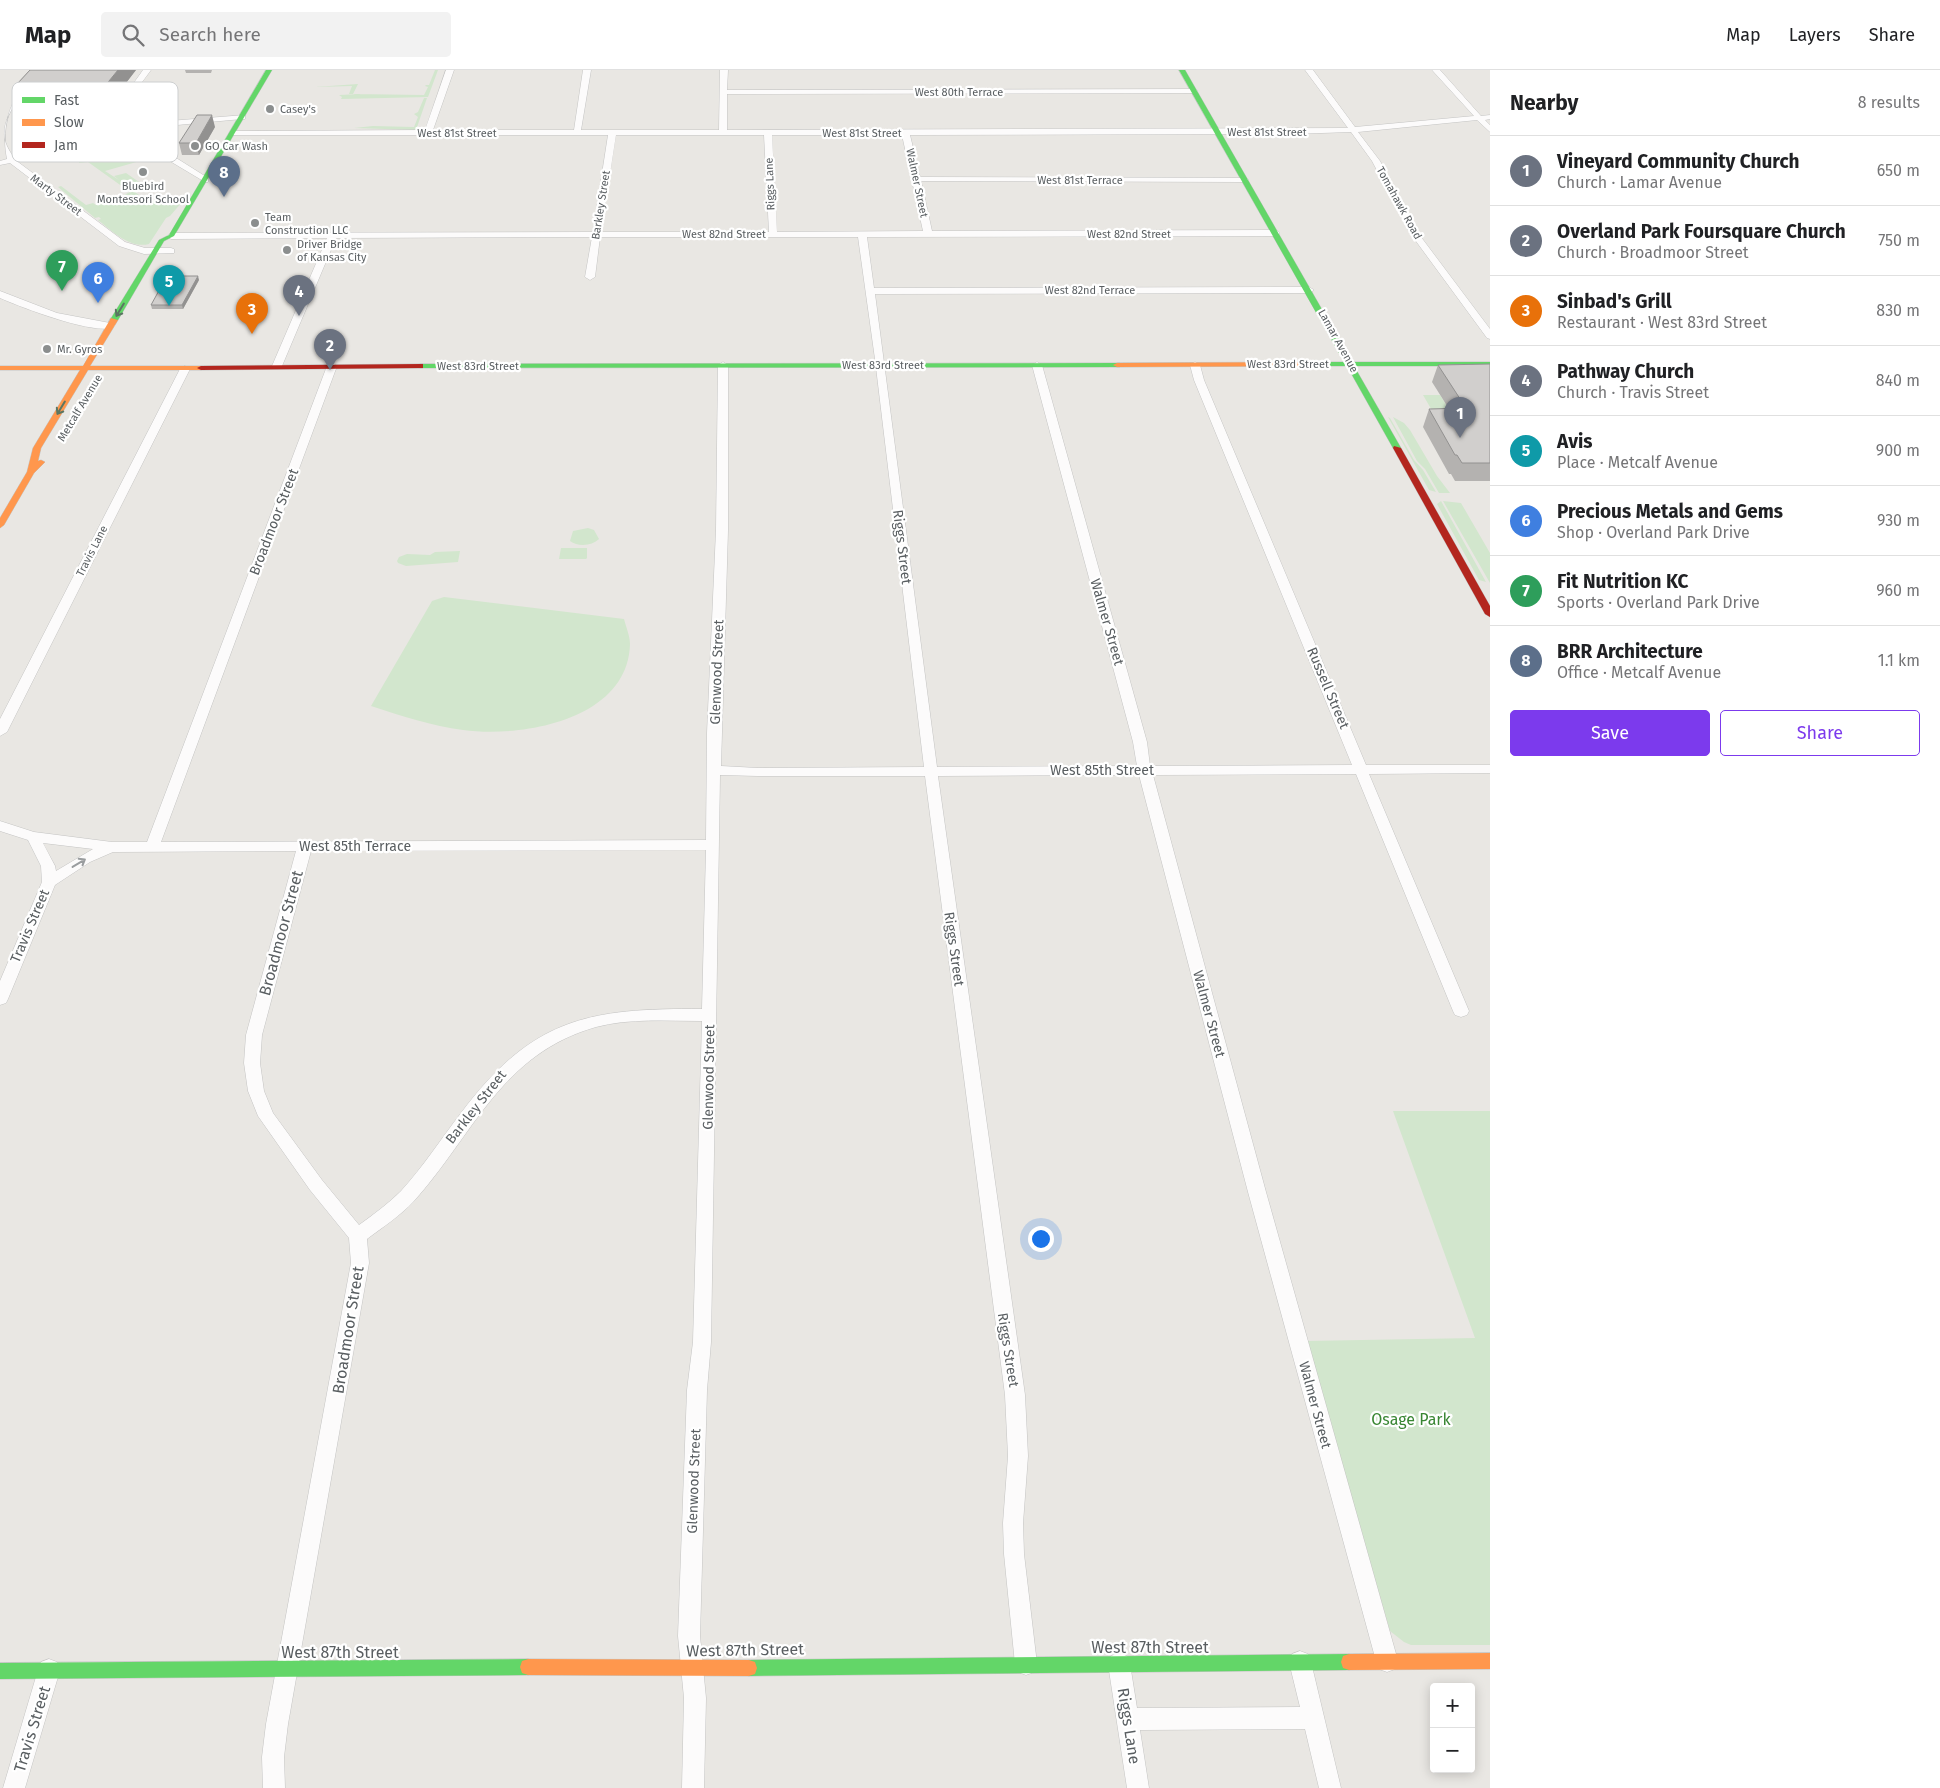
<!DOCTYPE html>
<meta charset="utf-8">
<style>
body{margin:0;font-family:"Fira Sans",sans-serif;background:#f2f2f2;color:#202124}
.controls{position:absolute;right:15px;bottom:15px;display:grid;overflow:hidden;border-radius:5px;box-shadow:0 2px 12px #0003}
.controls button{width:45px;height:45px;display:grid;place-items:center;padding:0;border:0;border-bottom:1px solid #e0e0e0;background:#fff;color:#202124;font:25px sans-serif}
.you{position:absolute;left:1040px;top:1168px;width:18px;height:18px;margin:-12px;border:4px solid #fff;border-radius:50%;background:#1a73e8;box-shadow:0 0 0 8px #1a73e833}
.badge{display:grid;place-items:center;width:32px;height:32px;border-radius:50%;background:#7c3aed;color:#fff;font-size:16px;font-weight:700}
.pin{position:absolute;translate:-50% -41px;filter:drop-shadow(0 1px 2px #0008)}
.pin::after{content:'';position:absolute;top:26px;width:18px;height:15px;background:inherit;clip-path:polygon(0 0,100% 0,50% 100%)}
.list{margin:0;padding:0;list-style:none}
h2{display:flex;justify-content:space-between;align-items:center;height:65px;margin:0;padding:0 20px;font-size:21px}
h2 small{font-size:16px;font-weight:400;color:#757577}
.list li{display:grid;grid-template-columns:32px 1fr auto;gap:15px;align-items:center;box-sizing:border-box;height:70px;padding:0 20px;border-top:1px solid #e0e0e0}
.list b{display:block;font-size:19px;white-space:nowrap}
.list p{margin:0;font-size:16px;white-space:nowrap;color:#757577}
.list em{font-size:16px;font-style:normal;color:#757577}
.actions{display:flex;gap:10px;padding:15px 20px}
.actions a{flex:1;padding:11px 0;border:1px solid #7c3aed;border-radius:5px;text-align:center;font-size:18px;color:#7c3aed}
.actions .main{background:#7c3aed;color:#fff}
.icon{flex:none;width:28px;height:28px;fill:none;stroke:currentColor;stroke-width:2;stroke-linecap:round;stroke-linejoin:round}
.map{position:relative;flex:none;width:1490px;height:1718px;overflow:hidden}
header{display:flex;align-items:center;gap:30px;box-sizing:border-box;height:70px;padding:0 25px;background:#fff;border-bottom:1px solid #e0e0e0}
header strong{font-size:24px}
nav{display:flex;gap:28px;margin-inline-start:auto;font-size:18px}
.search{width:350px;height:45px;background:#f2f2f2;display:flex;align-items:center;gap:12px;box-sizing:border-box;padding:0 18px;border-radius:5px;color:#757577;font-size:19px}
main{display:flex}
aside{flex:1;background:#fff}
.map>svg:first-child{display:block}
.green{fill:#d2e6cd}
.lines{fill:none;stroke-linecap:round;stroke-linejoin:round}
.street-casing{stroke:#c4c4c3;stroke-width:1}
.fast-casing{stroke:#c5c6c5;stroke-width:1}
.slow-casing{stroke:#c5c6c5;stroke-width:1}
.jam-casing{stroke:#c5c6c5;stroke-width:1}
.street{fill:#fcfbfb;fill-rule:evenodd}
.fast{fill:#63d668;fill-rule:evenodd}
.slow{fill:#ff974d;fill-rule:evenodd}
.jam{fill:#b3261e;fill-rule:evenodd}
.wall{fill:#b4b2b0}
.shaded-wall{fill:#929190}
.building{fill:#d1cfcd;stroke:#929190}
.oneway{stroke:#5b7662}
.oneway2{stroke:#9a9d9f}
.poi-dot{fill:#8b8e8e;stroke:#fff;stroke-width:2}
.labels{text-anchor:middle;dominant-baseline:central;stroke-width:4.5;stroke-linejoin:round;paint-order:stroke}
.far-street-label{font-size:11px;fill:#595e61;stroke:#fff}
.far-poi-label{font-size:11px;fill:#595e61;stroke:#fff;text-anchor:start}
.street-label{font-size:14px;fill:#595e61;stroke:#fff}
.near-street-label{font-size:16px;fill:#595e61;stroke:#fff}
.near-park-label{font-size:16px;fill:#398633;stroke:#fff}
.key{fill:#fff;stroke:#cdcfd0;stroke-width:1}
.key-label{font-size:14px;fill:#595e61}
</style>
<header>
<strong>Map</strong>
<div class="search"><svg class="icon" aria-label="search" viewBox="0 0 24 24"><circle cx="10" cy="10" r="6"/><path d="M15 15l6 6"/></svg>Search here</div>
<nav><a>Map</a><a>Layers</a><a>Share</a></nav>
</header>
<main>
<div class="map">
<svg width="1490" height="1718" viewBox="0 0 1490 1718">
<rect width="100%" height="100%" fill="#e9e7e3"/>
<path class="green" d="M435,0h3l-10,27 -87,2 1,-2 -3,-2 22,-1h-12l3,-8 -37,1 43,-3 -5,10 71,1 4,-8 -3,-1 1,-1h3z
M393,28h34l-11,32 -62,-2 19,-2 41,1 4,-10 -4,-3 4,-2 6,-14z
M141,79l13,8 -49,14 14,9 -5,-4 12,-3 13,9 -12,4 20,15h36l-13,15 -4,2 -17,26c-19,5 -37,-13 -51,-24l3,-1 -2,-2 -4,1 -37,-31 3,-1 25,19 7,-2 3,2 29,-8 -1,-2 6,-3 -42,-30 -9,1v-4h-25l-3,3 -4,-2 5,-2 55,-1z
M1423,325h17l15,24h-18z
M1388,347l2,1 24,42 9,10 13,22 -7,-2z
M1393,347l11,6 6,7 27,46 13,17h-11l-14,-24 -8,-8z
M1441,431l45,81 -7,-2 -42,-76z
M1443,431l18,2 29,50v30z
M588,458l6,2 5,9c-7,7 -21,8 -29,2l3,-10z
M561,478h26v10l-1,1h-27z
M460,481l-2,11 -52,4 -8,-3 -1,-2 2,-4 8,-3 23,1 5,-3z
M444,527l180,22c2,8 6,17 6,25 -2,76 -108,94 -167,86 -31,-4 -61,-14 -92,-24l61,-105z
M1393,1041h97v534h-79l-7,-3 -14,-11 -85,-290 170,-3z"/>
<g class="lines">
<g class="street-casing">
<path id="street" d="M36,0h8c-16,19 -44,43 -39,70 1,6 6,13 9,18l20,-4 74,-1 35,-9c-38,-27 -21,-44 0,-74h8c-12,17 -29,33 -20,54l114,-9v4h-3l-108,10 12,10 62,39v4h-3l-57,-34 -40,9 -74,1 -16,4 107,80 20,6h26l3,1v4l-30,1 -25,-8 -109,-83 -10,2v-4l7,-2c-7,-35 5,-64 29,-89z
M446,0h8l-21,60h141l9,-60h8l-10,60h138l1,-60h8l-1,20 467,-1 4,2 -4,2 -467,1v36l621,-2 -43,-58h8l42,57 119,-11 -42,-46h8l41,46 9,-1v4l-5,1 5,5v7l-13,-12 -119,12 22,29 38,72 72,96v10l-3,-1 -77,-105 -38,-72 -21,-29 -59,2 -382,1 10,42 325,1 4,2 -4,2 -324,-1 11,50 344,-1 4,3 -4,3 -409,1 7,51 435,-1 5,3 -5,3 -434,1 62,473 200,-1 -4,-24 -101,-377 5,-3 5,3 105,377 3,24 202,-1 -158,-385 -4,-15 5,-3 5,3 4,15 162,385h124v8l-121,1 100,237 -2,4 -6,2 -6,-2 -2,-4 -97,-237 -203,1 113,417 132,469 -3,8 -8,3 -8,-3 -3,-8 -128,-469 -109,-417 -201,1 87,619 3,61 -5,67 1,31 13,110 -3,8 -8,3 -8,-3 -3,-8 -11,-110 -1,-31 5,-67 -3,-61 -80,-619h-167l-38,-1 -9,567 -4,48 -7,246 6,62 -2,90h-22l2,-90 -6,-62 9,-246 6,-48 9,-321c-35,0 -72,-3 -106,6 -95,27 -122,107 -182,174 -14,15 -31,26 -47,38l2,24 -81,461 -4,33 1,31h-22l-1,-31 4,-33 85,-461 -2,-25 -39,-48 -52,-74 -10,-25 -4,-28 2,-28 50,-184 -183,1 -23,10 -35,23 -47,114 -2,4 -6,2v-24l42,-99 -1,-16 -13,-26 -28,-9v-10l34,11 78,10h35l180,-476 5,-3 5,3 -176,476 545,-2 1,-107 9,-203 2,-165 5,-3 5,3v165l-7,236 37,2 166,-1 -49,-408 -17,-122h-258l-5,40 -5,3 -5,-3 7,-40 -256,1 -54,128 -5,3 -5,-3 55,-128 -156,1 -4,-3 4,-3 422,-1 15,-97h-375l-4,-2 4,-2 192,-1zM616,65h148l5,97h-168zM772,65h130l21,96 -146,1zM43,773l50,6 -37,22 -1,-5zM706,780l-4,159c-113,-1 -170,9 -241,104 -20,26 -38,54 -60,78 -13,13 -27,23 -42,34l-37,-45 -49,-67 -9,-22 -4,-28 2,-28 49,-184z
M0,221l57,22 53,10 5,3c-15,12 -97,-20 -115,-28z
M185,296l5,3 -183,363 -7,4v-17l180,-350z
M1300,1581l8,3 3,8 30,126h-22l-14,-59 -165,1 9,58h-22l-19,-124 3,-8 8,-3 8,3 3,8 7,44 163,-1 -11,-45 3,-8z
M49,1589l8,3 3,8 -35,118h-22l35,-118 3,-8z"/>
</g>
<g class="fast-casing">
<path id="fast" d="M266,0h6l-98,166 -10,5 -46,79 -7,2 -1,-2 49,-80 10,-5z
M1179,0h6l167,292h138v4h-136l47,82 -1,2 -7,-2 -46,-82h-31l-4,-2 4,-2h28z
M1117,293h3v4l-700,1 -4,-2 4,-2z
M1349,1584l6,2 2,6 -2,6 -6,2 -600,6 -6,-2 -2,-6 2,-6 6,-2z
M528,1589l6,2 2,6 -2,6 -6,2 -528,4v-16z"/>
</g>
<g class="slow-casing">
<path id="slow" d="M111,248l7,2 -28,46h111l4,2 -4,2h-113l-47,78 -3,13 3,-1 4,2 -11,11 -30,52 -4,3v-10l27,-46 6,-24 47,-78h-80v-4h83z
M1316,292h3v4l-202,1 -4,-2 4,-2z
M1490,1583v16l-141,1 -6,-2 -2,-6 2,-6 6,-2z
M528,1589l221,1 6,2 2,6 -2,6 -6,2 -221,-1 -6,-2 -2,-6 2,-6z"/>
</g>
<g class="jam-casing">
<path id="jam" d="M420,294h3v4l-222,2 -4,-2 4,-2z
M1394,376l7,2 89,158v11l-5,-3 -92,-166z"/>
</g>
<use href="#street" class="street"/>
<use href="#fast" class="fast"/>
<use href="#slow" class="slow"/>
<use href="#jam" class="jam"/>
</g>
<path class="wall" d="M30,0h106l-27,35 2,5 -4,4 5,18v7l-6,9 -79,3 -10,-29 14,-20h-8l-6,-18z
M185,0h27l-1,3h-25z
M215,57l-16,28h-17l-3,-12z
M199,210l-16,29h-31l-1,-4z
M1490,294v117h-35l-4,-7h-2l-26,-47 6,-18h20l-17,-27 6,-17z"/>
<path class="shaded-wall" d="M118,0h18l-27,35 2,5 -4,4 5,18v7l-6,9 -5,-19 -5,-25 4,-12z
M212,45l3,12 -16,28 -3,-12z
M198,206l1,4 -16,29 -1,-4z"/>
<path class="building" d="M30,0h88l-18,22h6l-10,12 11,9v8l-6,8 -80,4 -4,-11 28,-38h-28z
M197,45h15l-16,28h-17z
M167,206h31l-16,29h-31z
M1490,294v99h-28l-5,-8h-2l-26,-46 37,-1 -28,-43z"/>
<defs><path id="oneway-shaft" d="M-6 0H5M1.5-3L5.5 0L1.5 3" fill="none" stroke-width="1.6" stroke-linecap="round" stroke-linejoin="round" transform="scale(1.25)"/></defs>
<g class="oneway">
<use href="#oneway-shaft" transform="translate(120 240) rotate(121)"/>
<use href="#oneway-shaft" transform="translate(61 338) rotate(121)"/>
</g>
<use class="oneway2" href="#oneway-shaft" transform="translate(79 793) rotate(-31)"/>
<g class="poi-dot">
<circle cx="270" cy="39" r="5"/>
<circle cx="195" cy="76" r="5"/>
<circle cx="143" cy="102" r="5"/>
<circle cx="255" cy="153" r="5"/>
<circle cx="287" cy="180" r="5"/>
<circle cx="47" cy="279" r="5"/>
</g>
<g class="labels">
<g class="far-street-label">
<text x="959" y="22">West 80th Terrace</text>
<text x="1267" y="62">West 81st Street</text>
<text x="457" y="63">West 81st Street</text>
<text x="862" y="63">West 81st Street</text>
<text x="1080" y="110">West 81st Terrace</text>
<text transform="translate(917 113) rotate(78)">Walmer Street</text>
<text transform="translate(770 114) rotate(-92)">Riggs Lane</text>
<text transform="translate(56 125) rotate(37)">Marty Street</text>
<text transform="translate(1399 133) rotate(61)">Tomahawk Road</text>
<text transform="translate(601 135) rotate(-81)">Barkley Street</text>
<text x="724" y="164">West 82nd Street</text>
<text x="1129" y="164">West 82nd Street</text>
<text x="1090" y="220">West 82nd Terrace</text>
<text transform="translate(1338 271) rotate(61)">Lamar Avenue</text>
<text x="1288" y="294">West 83rd Street</text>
<text x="883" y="295">West 83rd Street</text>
<text x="478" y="296">West 83rd Street</text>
<text transform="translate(80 338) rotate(-59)">Metcalf Avenue</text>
<text transform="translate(92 481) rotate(-63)">Travis Lane</text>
</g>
<g class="far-poi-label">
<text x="280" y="39">Casey's</text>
<text x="205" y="76">GO Car Wash</text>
<text x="143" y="116" text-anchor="middle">Bluebird<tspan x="143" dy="13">Montessori School</tspan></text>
<text x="265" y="147">Team<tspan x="265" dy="13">Construction LLC</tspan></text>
<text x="297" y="174">Driver Bridge<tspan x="297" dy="13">of Kansas City</tspan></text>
<text x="57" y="279">Mr. Gyros</text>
</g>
<g class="street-label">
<text transform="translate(274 452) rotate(-69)">Broadmoor Street</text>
<text transform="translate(902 477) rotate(83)">Riggs Street</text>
<text transform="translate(1107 552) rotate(74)">Walmer Street</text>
<text transform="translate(717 602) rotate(-88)">Glenwood Street</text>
<text transform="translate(1328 618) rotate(67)">Russell Street</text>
<text x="1102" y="700">West 85th Street</text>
<text x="355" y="776">West 85th Terrace</text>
<text transform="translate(30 856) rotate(-67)">Travis Street</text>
<text transform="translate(954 879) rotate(82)">Riggs Street</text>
<text transform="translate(1209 944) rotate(75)">Walmer Street</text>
<text transform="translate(709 1007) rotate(-89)">Glenwood Street</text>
<text transform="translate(476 1037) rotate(-52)">Barkley Street</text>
<text transform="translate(1008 1280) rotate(81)">Riggs Street</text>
<text transform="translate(1315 1335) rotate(75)">Walmer Street</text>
<text transform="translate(694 1411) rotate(-88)">Glenwood Street</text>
</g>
<g class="near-street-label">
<text transform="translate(281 863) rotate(-75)">Broadmoor Street</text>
<text transform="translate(348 1260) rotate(-81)">Broadmoor Street</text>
<text x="1150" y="1577">West 87th Street</text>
<text transform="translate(745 1580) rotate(-1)">West 87th Street</text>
<text x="340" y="1582">West 87th Street</text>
<text transform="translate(1129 1656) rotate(81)">Riggs Lane</text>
<text transform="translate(32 1659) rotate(-73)">Travis Street</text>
</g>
<g class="near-park-label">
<text x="1411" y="1349">Osage Park</text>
</g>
</g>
<rect x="12" y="12" width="166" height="80" rx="8" class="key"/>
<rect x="22" y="27" width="23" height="6" fill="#63d668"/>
<rect x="22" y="49" width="23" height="7" fill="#ff974d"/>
<rect x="22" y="72" width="23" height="6" fill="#b3261e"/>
<g class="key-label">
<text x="54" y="35">Fast</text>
<text x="54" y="57">Slow</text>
<text x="54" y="80">Jam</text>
</g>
</svg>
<div class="controls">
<button>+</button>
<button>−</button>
</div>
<div class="you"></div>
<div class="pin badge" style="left:1460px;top:368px;background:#6b7280">1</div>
<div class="pin badge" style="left:330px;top:300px;background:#6b7280">2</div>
<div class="pin badge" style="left:252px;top:264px;background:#e8710a">3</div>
<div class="pin badge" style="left:299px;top:246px;background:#6b7280">4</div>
<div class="pin badge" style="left:169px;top:236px;background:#0f9aa8">5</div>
<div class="pin badge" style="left:98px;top:233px;background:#3f7fe0">6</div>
<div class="pin badge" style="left:62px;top:221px;background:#2e9e5b">7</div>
<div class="pin badge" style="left:224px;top:127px;background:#5c6f8a">8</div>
</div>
<aside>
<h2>Nearby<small>8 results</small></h2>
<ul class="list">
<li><span class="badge" style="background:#6b7280">1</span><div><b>Vineyard Community Church</b><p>Church · Lamar Avenue</p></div><em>650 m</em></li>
<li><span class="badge" style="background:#6b7280">2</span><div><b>Overland Park Foursquare Church</b><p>Church · Broadmoor Street</p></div><em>750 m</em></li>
<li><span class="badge" style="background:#e8710a">3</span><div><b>Sinbad's Grill</b><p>Restaurant · West 83rd Street</p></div><em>830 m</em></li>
<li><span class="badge" style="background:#6b7280">4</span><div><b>Pathway Church</b><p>Church · Travis Street</p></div><em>840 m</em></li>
<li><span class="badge" style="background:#0f9aa8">5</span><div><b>Avis</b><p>Place · Metcalf Avenue</p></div><em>900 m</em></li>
<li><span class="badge" style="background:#3f7fe0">6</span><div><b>Precious Metals and Gems</b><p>Shop · Overland Park Drive</p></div><em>930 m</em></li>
<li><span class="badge" style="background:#2e9e5b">7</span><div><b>Fit Nutrition KC</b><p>Sports · Overland Park Drive</p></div><em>960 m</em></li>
<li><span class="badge" style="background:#5c6f8a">8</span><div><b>BRR Architecture</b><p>Office · Metcalf Avenue</p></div><em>1.1 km</em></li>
</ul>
<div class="actions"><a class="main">Save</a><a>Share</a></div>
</aside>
</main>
